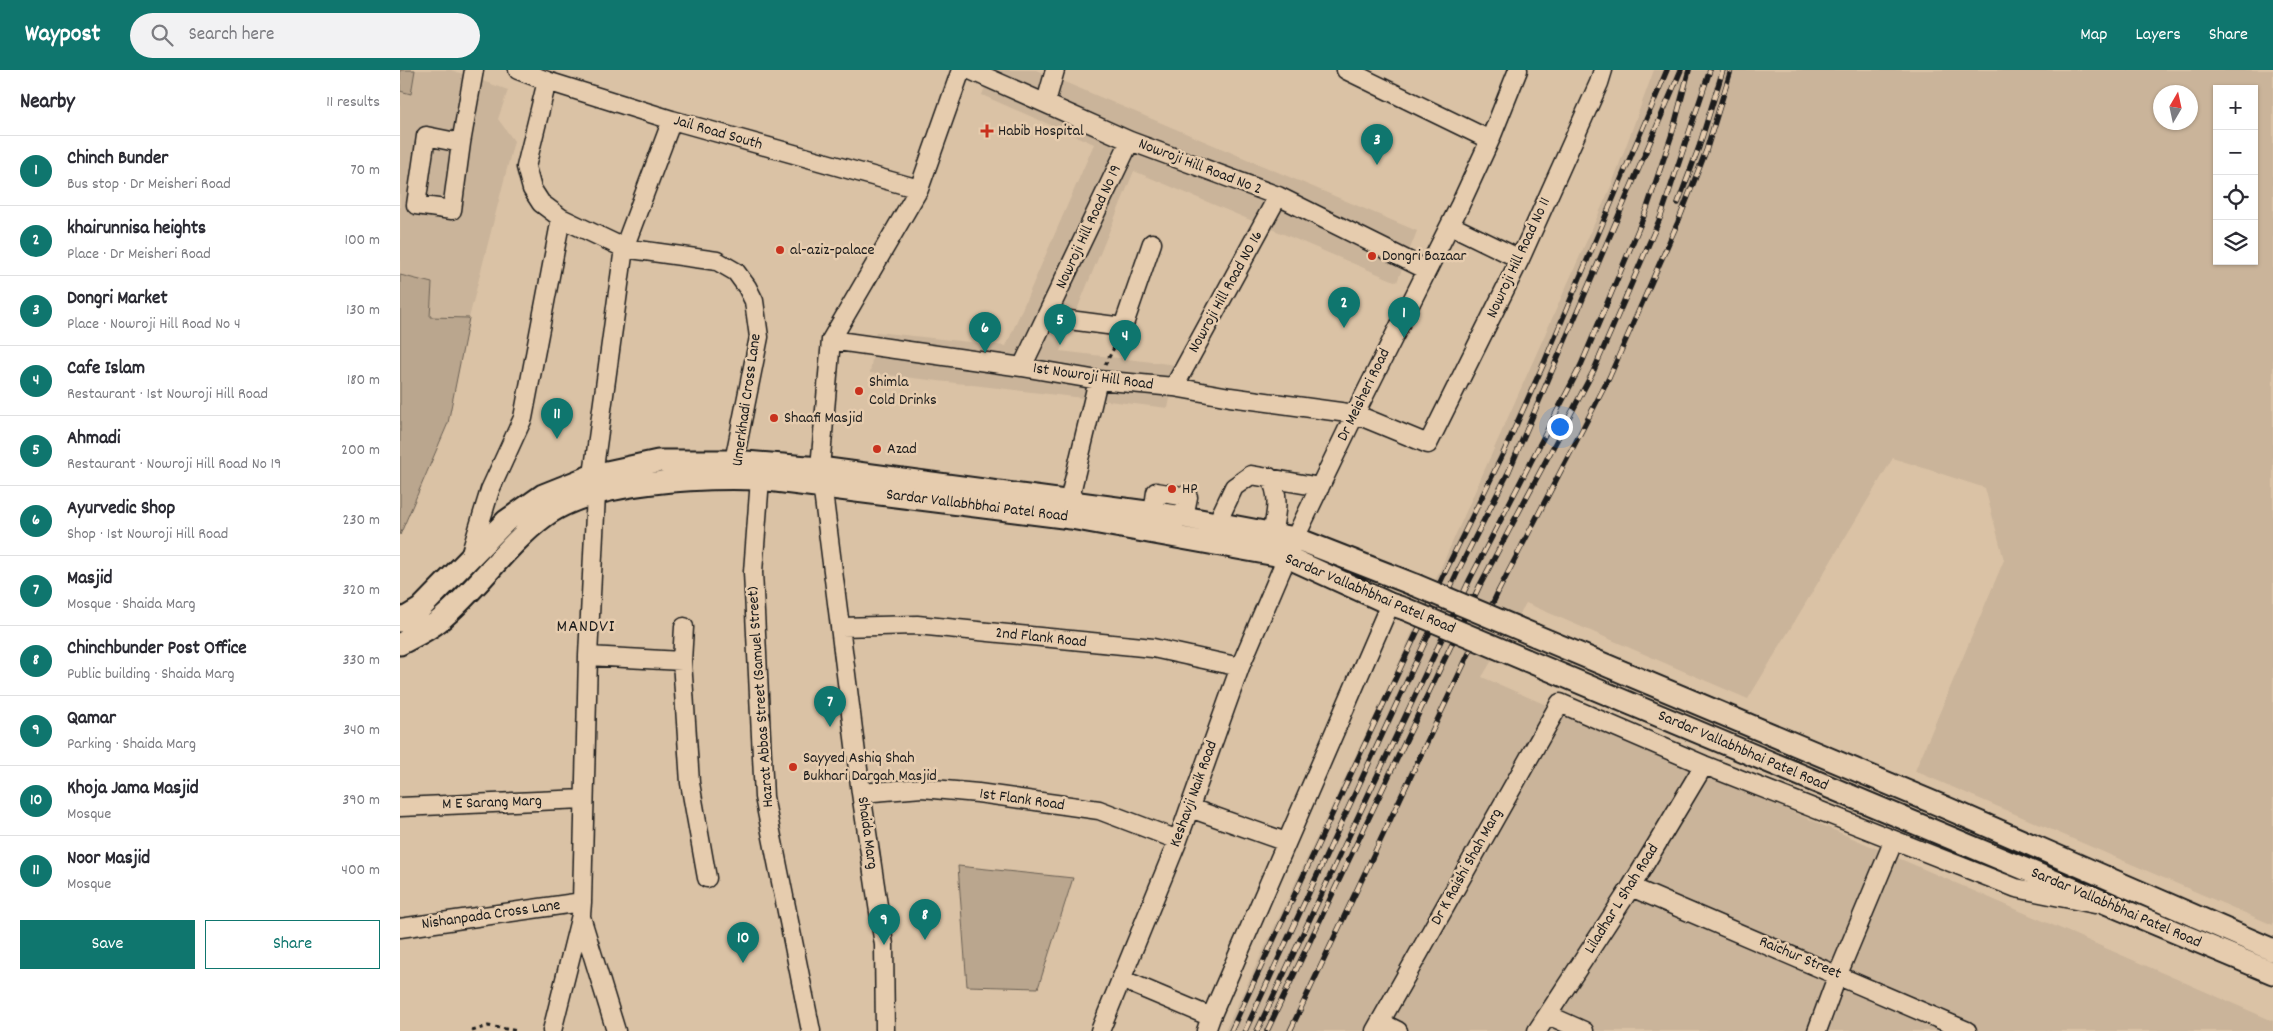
<!DOCTYPE html>
<meta charset="utf-8">
<style>
body{margin:0;font-family:Dekko,sans-serif;background:#f2f2f3;color:#2b2b33}
.controls{position:absolute;right:15px;top:15px;display:grid;overflow:hidden;border-radius:0px;box-shadow:0 1px 4px #0004}
.controls button{width:45px;height:45px;display:grid;place-items:center;padding:0;border:0;border-bottom:1px solid #e1e1e2;background:#fff;color:#2b2b33;font:25px sans-serif}
.compass{position:absolute;left:1753px;top:15px;width:45px;height:45px;border-radius:50%;background:#fff;box-shadow:0 1px 4px #0004;rotate:9deg}
.you{position:absolute;left:1159px;top:356px;width:18px;height:18px;margin:-12px;border:4px solid #fff;border-radius:50%;background:#1a73e8;box-shadow:0 0 0 8px #1a73e833}
.badge{display:grid;place-items:center;width:32px;height:32px;border-radius:50%;background:#0f766e;color:#fff;font-size:16px;font-weight:700}
.pin{position:absolute;translate:-50% -41px;filter:drop-shadow(0 1px 2px #0008)}
.pin::after{content:'';position:absolute;top:26px;width:18px;height:15px;background:inherit;clip-path:polygon(0 0,100% 0,50% 100%)}
.list{margin:0;padding:0;list-style:none}
h2{display:flex;justify-content:space-between;align-items:center;height:65px;margin:0;padding:0 20px;font-size:21px}
h2 small{font-size:16px;font-weight:400;color:#7c7c81}
.list li{display:grid;grid-template-columns:32px 1fr auto;gap:15px;align-items:center;box-sizing:border-box;height:70px;padding:0 20px;border-top:1px solid #e1e1e2}
.list b{display:block;font-size:19px;white-space:nowrap}
.list p{margin:0;font-size:16px;white-space:nowrap;color:#7c7c81}
.list em{font-size:16px;font-style:normal;color:#7c7c81}
.actions{display:flex;gap:10px;padding:15px 20px}
.actions a{flex:1;padding:11px 0;border:1px solid #0f766e;border-radius:0px;text-align:center;font-size:18px;color:#0f766e}
.actions .main{background:#0f766e;color:#fff}
.icon{flex:none;width:28px;height:28px;fill:none;stroke:currentColor;stroke-width:2;stroke-linecap:round;stroke-linejoin:round}
.map{position:relative;flex:none;width:1873px;height:961px;overflow:hidden}
header{display:flex;align-items:center;gap:30px;box-sizing:border-box;height:70px;padding:0 25px;background:#0f766e;color:#fff}
header strong{font-size:24px}
nav{display:flex;gap:28px;margin-inline-start:auto;font-size:18px}
.search{width:350px;height:45px;background:#f2f2f3;display:flex;align-items:center;gap:12px;box-sizing:border-box;padding:0 18px;border-radius:28px;color:#7c7c81;font-size:19px}
main{display:flex}
aside{flex:1;background:#fff}
.map>svg:first-child{display:block}
.built{fill:#cab49a;fill-rule:evenodd}
.green{fill:#baa68e;stroke:#6b6155}
.lines{fill:none;stroke-linecap:round;stroke-linejoin:round}
.minor-casing{stroke:#1c1c1c;stroke-width:21}
.major-casing{stroke:#1c1c1c;stroke-width:25}
.path{stroke:#1c1c1c;stroke-width:3;stroke-dasharray:4 4;stroke-linecap:butt}
.minor{stroke:#e6ccae;stroke-width:18}
.major{stroke:#e6ccae;stroke-width:21}
.rail-casing{stroke:#1c1c1c;stroke-width:5.5}
.rail{stroke:#e6ccae;stroke-width:4;stroke-dasharray:11;stroke-linecap:butt}
.major-bridge-casing{stroke:#1c1c1c;stroke-width:25;stroke-linecap:butt}
.major-bridge{stroke:#e6ccae;stroke-width:21}
.poi-dot{fill:#c8321e;stroke:#e6ccae;stroke-width:2}
.labels{text-anchor:middle;dominant-baseline:central;stroke-width:5;stroke-linejoin:round;paint-order:stroke}
.poi-label{font-size:16px;fill:#1c1c1c;stroke:#e6ccae;text-anchor:start}
.street-label{font-size:16px;fill:#1c1c1c;stroke:#e6ccae}
.neighbourhood-label{font-size:18px;letter-spacing:1px;fill:#1c1c1c;stroke:#e6ccae}
</style>
<header>
<strong>Waypost</strong>
<div class="search"><svg class="icon" aria-label="search" viewBox="0 0 24 24"><circle cx="10" cy="10" r="6"/><path d="M15 15l6 6"/></svg>Search here</div>
<nav><a>Map</a><a>Layers</a><a>Share</a></nav>
</header>
<main>
<aside>
<h2>Nearby<small>11 results</small></h2>
<ul class="list">
<li><span class="badge">1</span><div><b>Chinch Bunder</b><p>Bus stop · Dr Meisheri Road</p></div><em>70 m</em></li>
<li><span class="badge">2</span><div><b>khairunnisa heights</b><p>Place · Dr Meisheri Road</p></div><em>100 m</em></li>
<li><span class="badge">3</span><div><b>Dongri Market</b><p>Place · Nowroji Hill Road No 4</p></div><em>130 m</em></li>
<li><span class="badge">4</span><div><b>Cafe Islam</b><p>Restaurant · 1st Nowroji Hill Road</p></div><em>180 m</em></li>
<li><span class="badge">5</span><div><b>Ahmadi</b><p>Restaurant · Nowroji Hill Road No 19</p></div><em>200 m</em></li>
<li><span class="badge">6</span><div><b>Ayurvedic Shop</b><p>Shop · 1st Nowroji Hill Road</p></div><em>230 m</em></li>
<li><span class="badge">7</span><div><b>Masjid</b><p>Mosque · Shaida Marg</p></div><em>320 m</em></li>
<li><span class="badge">8</span><div><b>Chinchbunder Post Office</b><p>Public building · Shaida Marg</p></div><em>330 m</em></li>
<li><span class="badge">9</span><div><b>Qamar</b><p>Parking · Shaida Marg</p></div><em>340 m</em></li>
<li><span class="badge">10</span><div><b>Khoja Jama Masjid</b><p>Mosque</p></div><em>390 m</em></li>
<li><span class="badge">11</span><div><b>Noor Masjid</b><p>Mosque</p></div><em>400 m</em></li>
</ul>
<div class="actions"><a class="main">Save</a><a>Share</a></div>
</aside>
<div class="map">
<svg width="1873" height="961" viewBox="0 0 1873 961">
<rect width="100%" height="100%" fill="#dac2a5"/>
<filter id="ink" filterUnits="userSpaceOnUse"><feTurbulence type="fractalNoise" baseFrequency=".02" numOctaves="2"/><feDisplacementMap in="SourceGraphic" scale="10" xChannelSelector="R" yChannelSelector="G"/><feConvolveMatrix kernelMatrix="1 2 1 2 8 2 1 2 1" color-interpolation-filters="sRGB"/></filter>
<g filter="url(#ink)">
<path class="built" d="M15,0h36l57,20 -10,29 16,22 -45,177 -39,-1 2,-34 -32,-8v-184l11,3z
M591,0h45l381,161 -20,51 -263,-111 -74,180 117,14 -9,43 -298,-35 6,-41 130,14 88,-202 -112,-49z
M1254,0h619v855l-358,-154 89,-211 -19,-72 -92,-30 -145,241 -222,-96 -44,74 791,344v10h-1048l157,-331 230,-516zM1817,19h37v172h-37zM1760,22h30v30h-30z"/>
<path class="green" d="M0,0h15l-4,24 -11,-3z
M0,205l32,8 -2,34 39,1 -21,105 -48,112z
M558,796l115,12 -35,110 -71,-2z"/>
<g class="lines">
<g class="minor-casing">
<path id="minor" d="M118,0l29,11 125,39 247,69
M570,0l160,71 148,55 149,74
M946,0l144,70
M646,32l9,-32
M26,66l35,7 -9,67 -36,-5z
M61,73l13,-73
M161,148l63,30 93,13 19,11 11,15 7,14 5,36 -25,124 2,11
M1050,155l70,34
M646,247l77,10 29,-84
M431,270l191,27 76,13 76,7 56,10 125,17 73,30 92,-185 79,-176 4,-13
M622,297l108,-226
M774,317l104,-191
M869,407c12,16 7,38 3,57
M360,409l-7,93 11,225 47,234
M753,443l3,-21 32,5 -4,20
M671,445l-2,-14 29,-121
M817,453l17,-36 17,-12 69,12
M69,489l21,-69 33,-72 38,-200 -20,-15 -9,-14 -6,-22 21,-86
M284,557l-2,34 8,122 17,95
M441,557l76,-2 236,23 87,19
M188,586l94,5
M461,723l61,-5 56,5 121,17 79,30
M0,737l184,-8
M790,738l96,34
M1231,817l336,144
M181,847l35,114
M0,858l182,-26
M721,909l90,38
M1148,945l36,16
M980,952l18,9
M152,961l29,-116 1,-13 6,-246 8,-162 -3,-19 31,-227 48,-128
M485,961l-1,-86 -23,-152 -41,-325 11,-128 88,-151 42,-119
M700,961l78,-191 62,-173 55,-129 60,-124 105,-209 30,-65 28,-70
M806,961l5,-14 179,-413
M975,961l185,-328 144,62 312,123 79,16
M1137,961l94,-144 73,-122
M1417,961l21,-57 56,-134"/>
</g>
<g class="major-casing">
<path id="major" d="M0,551l20,-12 86,-88 37,-26 50,-20 65,-14h76l86,7 364,49 111,21 120,47
M1134,565l408,171 331,144
M0,574c13,-7 28,-14 39,-23 37,-30 68,-77 106,-105 47,-35 157,-39 215,-37l311,39 216,39 103,47 15,5
M1126,590l747,313"/>
</g>
<path class="path" d="M705,295l12,-23
M72,961l16,-5 30,5"/>
<use href="#minor" class="minor"/>
<use href="#major" class="major"/>
<g class="rail-casing">
<path id="rail" d="M1278,133l21,-56 24,-77
M831,961l215,-461 57,-116 41,-91 123,-293
M845,961l212,-458 52,-102 172,-401
M857,961l213,-452 111,-214 65,-154 26,-77 17,-64
M867,961l213,-446 114,-215 67,-154 49,-146
M890,961l209,-441 110,-212 69,-156 28,-71 25,-81"/>
</g>
<use href="#rail" class="rail"/>
<g class="major-bridge-casing">
<path id="major-bridge" d="M1015,515l119,50
M1005,539l121,51"/>
</g>
<use href="#major-bridge" class="major-bridge"/>
</g>
</g>
<g class="poi-dot">
<path d="M584.5 53.5h5v5h5v5h-5v5h-5v-5h-5v-5h5z"/>
<circle cx="380" cy="180" r="5"/>
<circle cx="972" cy="186" r="5"/>
<circle cx="459" cy="321" r="5"/>
<circle cx="374" cy="348" r="5"/>
<circle cx="477" cy="379" r="5"/>
<circle cx="772" cy="419" r="5"/>
<circle cx="393" cy="697" r="5"/>
</g>
<g class="labels">
<g class="poi-label">
<text x="598" y="61">Habib Hospital</text>
<text x="390" y="180">al-aziz-palace</text>
<text x="982" y="186">Dongri Bazaar</text>
<text x="469" y="312">Shimla<tspan x="469" dy="18">Cold Drinks</tspan></text>
<text x="384" y="348">Shaafi Masjid</text>
<text x="487" y="379">Azad</text>
<text x="782" y="419">HP</text>
<text x="403" y="688">Sayyed Ashiq Shah<tspan x="403" dy="18">Bukhari Dargah Masjid</tspan></text>
</g>
<g class="street-label">
<text transform="translate(318 63) rotate(16)">Jail Road South</text>
<text transform="translate(800 97) rotate(21)">Nowroji Hill Road No 2</text>
<text transform="translate(689 157) rotate(-65)">Nowroji Hill Road No 19</text>
<text transform="translate(1119 188) rotate(-65)">Nowroji Hill Road No 11</text>
<text transform="translate(826 222) rotate(-61)">Nowroji Hill Road N0 16</text>
<text transform="translate(693 307) rotate(8)">1st Nowroji Hill Road</text>
<text transform="translate(964 325) rotate(-64)">Dr Meisheri Road</text>
<text transform="translate(347 330) rotate(-82)">Umerkhadi Cross Lane</text>
<text transform="translate(577 436) rotate(7)">Sardar Vallabhbhai Patel Road</text>
<text transform="translate(970 524) rotate(23)">Sardar Vallabhbhai Patel Road</text>
<text transform="translate(641 568) rotate(6)">2nd Flank Road</text>
<text transform="translate(361 627) rotate(-94)">Hazrat Abbas Street (Samuel Street)</text>
<text transform="translate(1343 681) rotate(23)">Sardar Vallabhbhai Patel Road</text>
<text transform="translate(794 724) rotate(-70)">Keshavji Naik Road</text>
<text transform="translate(622 730) rotate(8)">1st Flank Road</text>
<text transform="translate(92 733) rotate(-2)">M E Sarang Marg</text>
<text transform="translate(467 763) rotate(82)">Shaida Marg</text>
<text transform="translate(1067 797) rotate(-61)">Dr K Raishi Shah Marg</text>
<text transform="translate(1222 829) rotate(-58)">Liladhar L Shah Road</text>
<text transform="translate(1716 838) rotate(23)">Sardar Vallabhbhai Patel Road</text>
<text transform="translate(91 845) rotate(-8)">Nishanpada Cross Lane</text>
<text transform="translate(1400 888) rotate(23)">Raichur Street</text>
</g>
<g class="neighbourhood-label">
<text x="186" y="557">MANDVI</text>
</g>
</g>
</svg>
<div class="controls">
<button>+</button>
<button>−</button>
<button><svg class="icon" aria-label="locate" viewBox="0 0 24 24"><circle cx="12" cy="12" r="6"/><path d="M12 2v4M12 18v4M2 12h4M18 12h4"/></svg></button>
<button><svg class="icon" aria-label="layers" viewBox="0 0 24 24"><path d="M12 4l9 5-9 5-9-5zM3 14l9 5 9-5"/></svg></button>
</div>
<svg class="compass" viewBox="-18 -18 36 36"><path d="M0-13l5 13h-10z" fill="#e53935"/><path d="M0 13l5-13h-10z" fill="#7c7c81"/></svg>
<div class="you"></div>
<div class="pin badge" style="left:1004px;top:268px">1</div>
<div class="pin badge" style="left:944px;top:258px">2</div>
<div class="pin badge" style="left:977px;top:95px">3</div>
<div class="pin badge" style="left:725px;top:291px">4</div>
<div class="pin badge" style="left:660px;top:275px">5</div>
<div class="pin badge" style="left:585px;top:283px">6</div>
<div class="pin badge" style="left:430px;top:657px">7</div>
<div class="pin badge" style="left:525px;top:870px">8</div>
<div class="pin badge" style="left:484px;top:875px">9</div>
<div class="pin badge" style="left:343px;top:893px">10</div>
<div class="pin badge" style="left:157px;top:369px">11</div>
</div>
</main>
